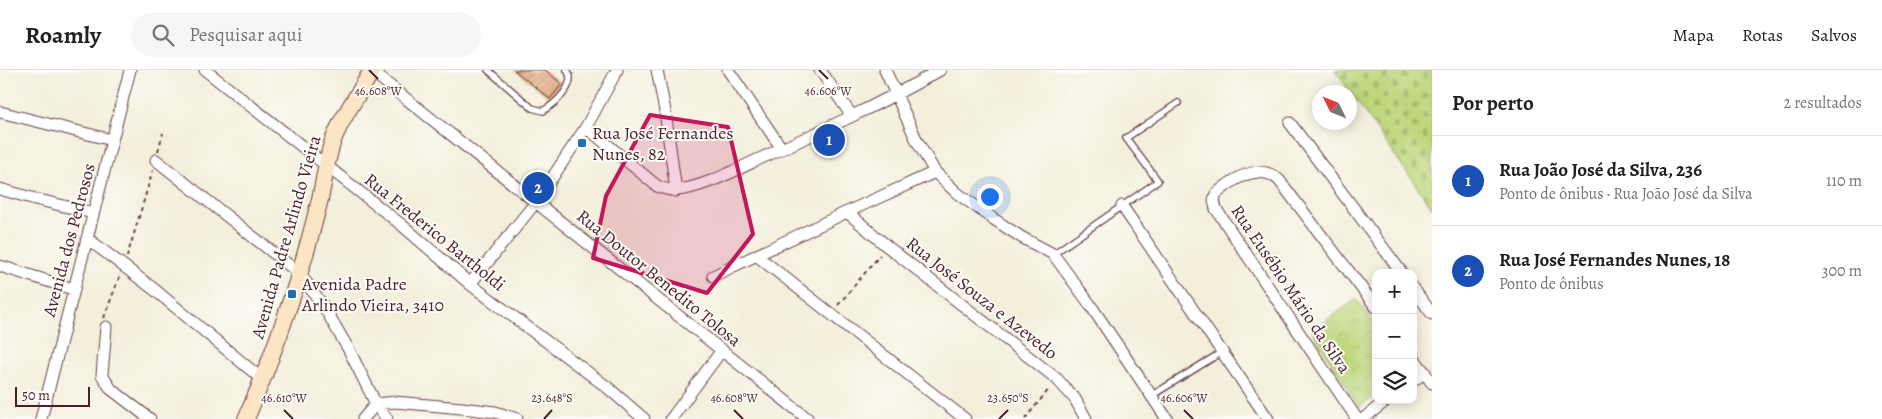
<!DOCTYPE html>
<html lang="pt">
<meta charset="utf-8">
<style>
body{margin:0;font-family:Alegreya,serif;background:#f6f6f6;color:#202124}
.controls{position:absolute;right:15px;bottom:15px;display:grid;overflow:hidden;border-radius:10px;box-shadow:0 2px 12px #0003}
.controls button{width:45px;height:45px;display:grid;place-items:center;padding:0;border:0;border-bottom:1px solid #e0e0e0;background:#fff;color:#202124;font:25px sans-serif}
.compass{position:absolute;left:1312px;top:15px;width:45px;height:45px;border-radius:50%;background:#fff;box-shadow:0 2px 12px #0003;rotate:313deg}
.scale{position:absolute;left:15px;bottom:12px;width:75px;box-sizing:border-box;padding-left:5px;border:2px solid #4a1f2b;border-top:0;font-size:14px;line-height:18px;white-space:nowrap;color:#4a1f2b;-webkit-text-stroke:4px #fdfcf7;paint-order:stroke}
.you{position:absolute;left:989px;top:126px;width:18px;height:18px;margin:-12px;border:4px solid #fff;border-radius:50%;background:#1a73e8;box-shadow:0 0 0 8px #1a73e833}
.badge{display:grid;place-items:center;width:32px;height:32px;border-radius:50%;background:#ea580c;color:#fff;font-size:16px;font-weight:700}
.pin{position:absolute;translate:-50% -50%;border:2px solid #fff;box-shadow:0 1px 5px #0006}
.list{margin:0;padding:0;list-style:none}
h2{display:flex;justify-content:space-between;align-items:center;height:65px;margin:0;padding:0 20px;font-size:21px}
h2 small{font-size:16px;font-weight:400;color:#757577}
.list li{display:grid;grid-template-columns:32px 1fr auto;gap:15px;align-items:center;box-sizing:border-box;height:90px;padding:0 20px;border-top:1px solid #e0e0e0}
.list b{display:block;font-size:19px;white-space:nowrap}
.list p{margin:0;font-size:16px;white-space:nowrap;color:#757577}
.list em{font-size:16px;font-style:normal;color:#757577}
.icon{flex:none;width:28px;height:28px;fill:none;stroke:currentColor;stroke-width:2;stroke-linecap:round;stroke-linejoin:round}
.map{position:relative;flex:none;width:1432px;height:349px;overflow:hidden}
header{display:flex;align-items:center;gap:30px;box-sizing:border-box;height:70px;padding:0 25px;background:#fff;border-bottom:1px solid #e0e0e0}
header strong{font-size:24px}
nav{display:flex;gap:28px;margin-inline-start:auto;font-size:18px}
.search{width:350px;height:45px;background:#f6f6f6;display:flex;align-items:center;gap:12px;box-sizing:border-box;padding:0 18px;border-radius:28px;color:#757577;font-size:19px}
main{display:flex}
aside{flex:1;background:#fff}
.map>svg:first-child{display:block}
.cemetery{fill:url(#cemetery-stones);stroke:#847b54}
.park{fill:url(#park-crowns);stroke:#847b54}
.building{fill:url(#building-hatch)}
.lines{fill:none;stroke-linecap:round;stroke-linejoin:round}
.service-casing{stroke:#633e45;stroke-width:8}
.minor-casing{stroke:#633e45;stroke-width:13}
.secondary-casing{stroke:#633e45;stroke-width:18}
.path{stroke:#633e45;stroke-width:2;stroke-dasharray:4 4;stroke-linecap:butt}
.service{stroke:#fff;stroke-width:5.5}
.minor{stroke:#fff;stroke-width:11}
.secondary{stroke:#fce5c4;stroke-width:16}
.marked{fill:#c2185b;fill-opacity:0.2;stroke:#c2185b;stroke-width:4;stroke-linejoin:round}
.ticks{fill:none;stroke:#4a1f2b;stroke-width:2}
.poi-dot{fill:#1f6fb2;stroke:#fdfcf7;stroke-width:2}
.labels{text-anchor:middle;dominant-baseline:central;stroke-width:4;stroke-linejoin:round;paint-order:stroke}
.poi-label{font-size:18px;fill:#4a1f2b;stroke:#fdfcf7;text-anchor:start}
.street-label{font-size:18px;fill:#4a1f2b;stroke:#fdfcf7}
.ticks-label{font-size:12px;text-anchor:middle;fill:#4a1f2b;stroke:#fdfcf7;stroke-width:4;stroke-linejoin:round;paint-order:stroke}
</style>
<header>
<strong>Roamly</strong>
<div class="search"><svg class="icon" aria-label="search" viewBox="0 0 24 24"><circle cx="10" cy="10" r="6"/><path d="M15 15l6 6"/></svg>Pesquisar aqui</div>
<nav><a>Mapa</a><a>Rotas</a><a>Salvos</a></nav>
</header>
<main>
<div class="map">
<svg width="1432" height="349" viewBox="0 0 1432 349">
<defs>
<pattern id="cemetery-stones" width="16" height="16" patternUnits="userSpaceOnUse" patternTransform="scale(1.25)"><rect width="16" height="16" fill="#bdd77c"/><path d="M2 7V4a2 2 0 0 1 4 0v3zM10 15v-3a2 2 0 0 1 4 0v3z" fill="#a4b86b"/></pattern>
<pattern id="park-crowns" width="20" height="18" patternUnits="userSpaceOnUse" patternTransform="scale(1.25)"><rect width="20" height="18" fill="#bdd77c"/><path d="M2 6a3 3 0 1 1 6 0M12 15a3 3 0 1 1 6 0" fill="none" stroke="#a4b86b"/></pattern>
<pattern id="building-hatch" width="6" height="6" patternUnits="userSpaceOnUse" patternTransform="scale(1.25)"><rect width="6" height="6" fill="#dfa072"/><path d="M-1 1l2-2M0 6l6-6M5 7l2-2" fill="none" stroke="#b7825e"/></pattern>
</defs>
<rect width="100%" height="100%" fill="#fdfcf7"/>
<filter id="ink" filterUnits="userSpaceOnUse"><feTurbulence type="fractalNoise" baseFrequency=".02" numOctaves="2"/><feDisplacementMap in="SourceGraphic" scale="10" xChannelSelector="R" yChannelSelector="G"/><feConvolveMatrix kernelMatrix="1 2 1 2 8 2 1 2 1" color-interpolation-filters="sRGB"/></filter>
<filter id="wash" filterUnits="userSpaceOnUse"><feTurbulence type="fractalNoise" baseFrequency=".0096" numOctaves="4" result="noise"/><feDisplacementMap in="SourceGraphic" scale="20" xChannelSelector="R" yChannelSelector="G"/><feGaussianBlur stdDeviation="1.12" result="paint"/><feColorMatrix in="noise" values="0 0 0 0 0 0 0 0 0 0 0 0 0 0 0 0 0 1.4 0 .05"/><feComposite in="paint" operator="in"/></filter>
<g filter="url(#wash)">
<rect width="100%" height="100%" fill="#f3efdb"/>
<path class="cemetery" d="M1335,0h97v138z"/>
<path class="park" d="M1356,229l20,27v69l-17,12 -47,-76z"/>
<g id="blocks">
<path class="building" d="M514,0h31l17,14 -12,15z"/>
</g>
</g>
<g filter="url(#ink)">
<use href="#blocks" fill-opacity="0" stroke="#633e45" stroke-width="1"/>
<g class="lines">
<g class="service-casing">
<path id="service" d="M488,0l44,38 11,3c12,-7 35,-27 24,-41
M1053,184l105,-73 -32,-43 52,-35
M1151,326l71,-44"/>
</g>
<g class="minor-casing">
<path id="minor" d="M205,0l198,156 67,58 137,103 37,32
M370,0l438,349
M657,0l8,41 11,80
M728,0l54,79
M820,0l32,46
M885,0l32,71 18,31 22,21 35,25 29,19 32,17 36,49 78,116
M0,42l112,28
M1290,53l112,150
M586,57l71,59c6,2 11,5 18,4 22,0 61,-20 82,-30 62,-28 124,-56 183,-90
M156,90l144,114 24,33 25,43 27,54 11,15
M0,119l35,10 58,14
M1122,136l146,213
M847,142l41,35 169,132 18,20 11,20
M88,169l67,51 108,90
M756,185l209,164
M0,196l73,23
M713,206l134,-64 88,-40
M470,214l66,-82 50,-75 31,-57
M1413,218l19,26
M106,257l-4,48 9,14 39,30
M1413,287l19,26
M1413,311l12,-9
M41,349c29,-117 59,-233 89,-349
M363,349l13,-15 19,-2 67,6 33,4 22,7
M671,349l51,-69
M1357,349l-141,-210 -2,-9 2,-6c17,-15 43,-32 63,-14l97,127
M1363,349l24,-19"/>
</g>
<g class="secondary-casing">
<path id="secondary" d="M246,349c29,-67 53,-137 71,-208 6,-21 8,-43 14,-64 8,-27 28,-52 41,-77"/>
</g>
<path class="path" d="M158,81l5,-18
M127,187l26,-87
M838,235l42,-50
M104,248l16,-43
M1025,349l25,-31"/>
<use href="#service" class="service"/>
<use href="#minor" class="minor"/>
<use href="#secondary" class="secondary"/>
</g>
</g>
<path class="marked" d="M650,45l78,12 25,107 -46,59 -114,-35 13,-62z"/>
<path class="ticks" d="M369,0l9,9M819,0l9,9M284,340l9,9M734,340l9,9M1184,340l9,9M544,349l8,-9M999,349l9,-9"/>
<g class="poi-dot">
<rect x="577" y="68" width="10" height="10" rx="2.5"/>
<rect x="287" y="219" width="10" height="10" rx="2.5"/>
</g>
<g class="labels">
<g class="poi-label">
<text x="592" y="63">Rua José Fernandes<tspan x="592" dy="21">Nunes, 82</tspan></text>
<text x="302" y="214">Avenida Padre<tspan x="302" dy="21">Arlindo Vieira, 3410</tspan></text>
</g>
<g class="street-label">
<text transform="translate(435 162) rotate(39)">Rua Frederico Bartholdi</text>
<text transform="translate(286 167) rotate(-74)">Avenida Padre Arlindo Vieira</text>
<text transform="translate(69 170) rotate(-75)">Avenida dos Pedrosos</text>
<text transform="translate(659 208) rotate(39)">Rua Doutor Benedito Tolosa</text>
<text transform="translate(1291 219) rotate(56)">Rua Eusébio Mário da Silva</text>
<text transform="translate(982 228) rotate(38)">Rua José Souza e Azevedo</text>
</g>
</g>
<g class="ticks-label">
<text x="378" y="25">46.608°W</text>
<text x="828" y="25">46.606°W</text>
<text x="552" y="332">23.648°S</text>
<text x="1008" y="332">23.650°S</text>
<text x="284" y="332">46.610°W</text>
<text x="734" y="332">46.608°W</text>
<text x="1184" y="332">46.606°W</text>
</g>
</svg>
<div class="controls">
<button>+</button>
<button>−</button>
<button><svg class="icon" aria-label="layers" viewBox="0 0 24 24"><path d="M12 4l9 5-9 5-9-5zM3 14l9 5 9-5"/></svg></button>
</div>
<svg class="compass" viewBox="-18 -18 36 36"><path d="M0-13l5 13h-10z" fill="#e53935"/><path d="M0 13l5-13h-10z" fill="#757577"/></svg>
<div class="scale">50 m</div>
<div class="you"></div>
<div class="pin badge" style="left:829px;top:70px;background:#1a4fb4">1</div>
<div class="pin badge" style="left:538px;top:118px;background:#1a4fb4">2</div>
</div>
<aside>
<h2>Por perto<small>2 resultados</small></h2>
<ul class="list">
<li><span class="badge" style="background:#1a4fb4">1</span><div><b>Rua João José da Silva, 236</b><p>Ponto de ônibus · Rua João José da Silva</p></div><em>110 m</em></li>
<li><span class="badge" style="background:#1a4fb4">2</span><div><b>Rua José Fernandes Nunes, 18</b><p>Ponto de ônibus</p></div><em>300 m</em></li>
</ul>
</aside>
</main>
